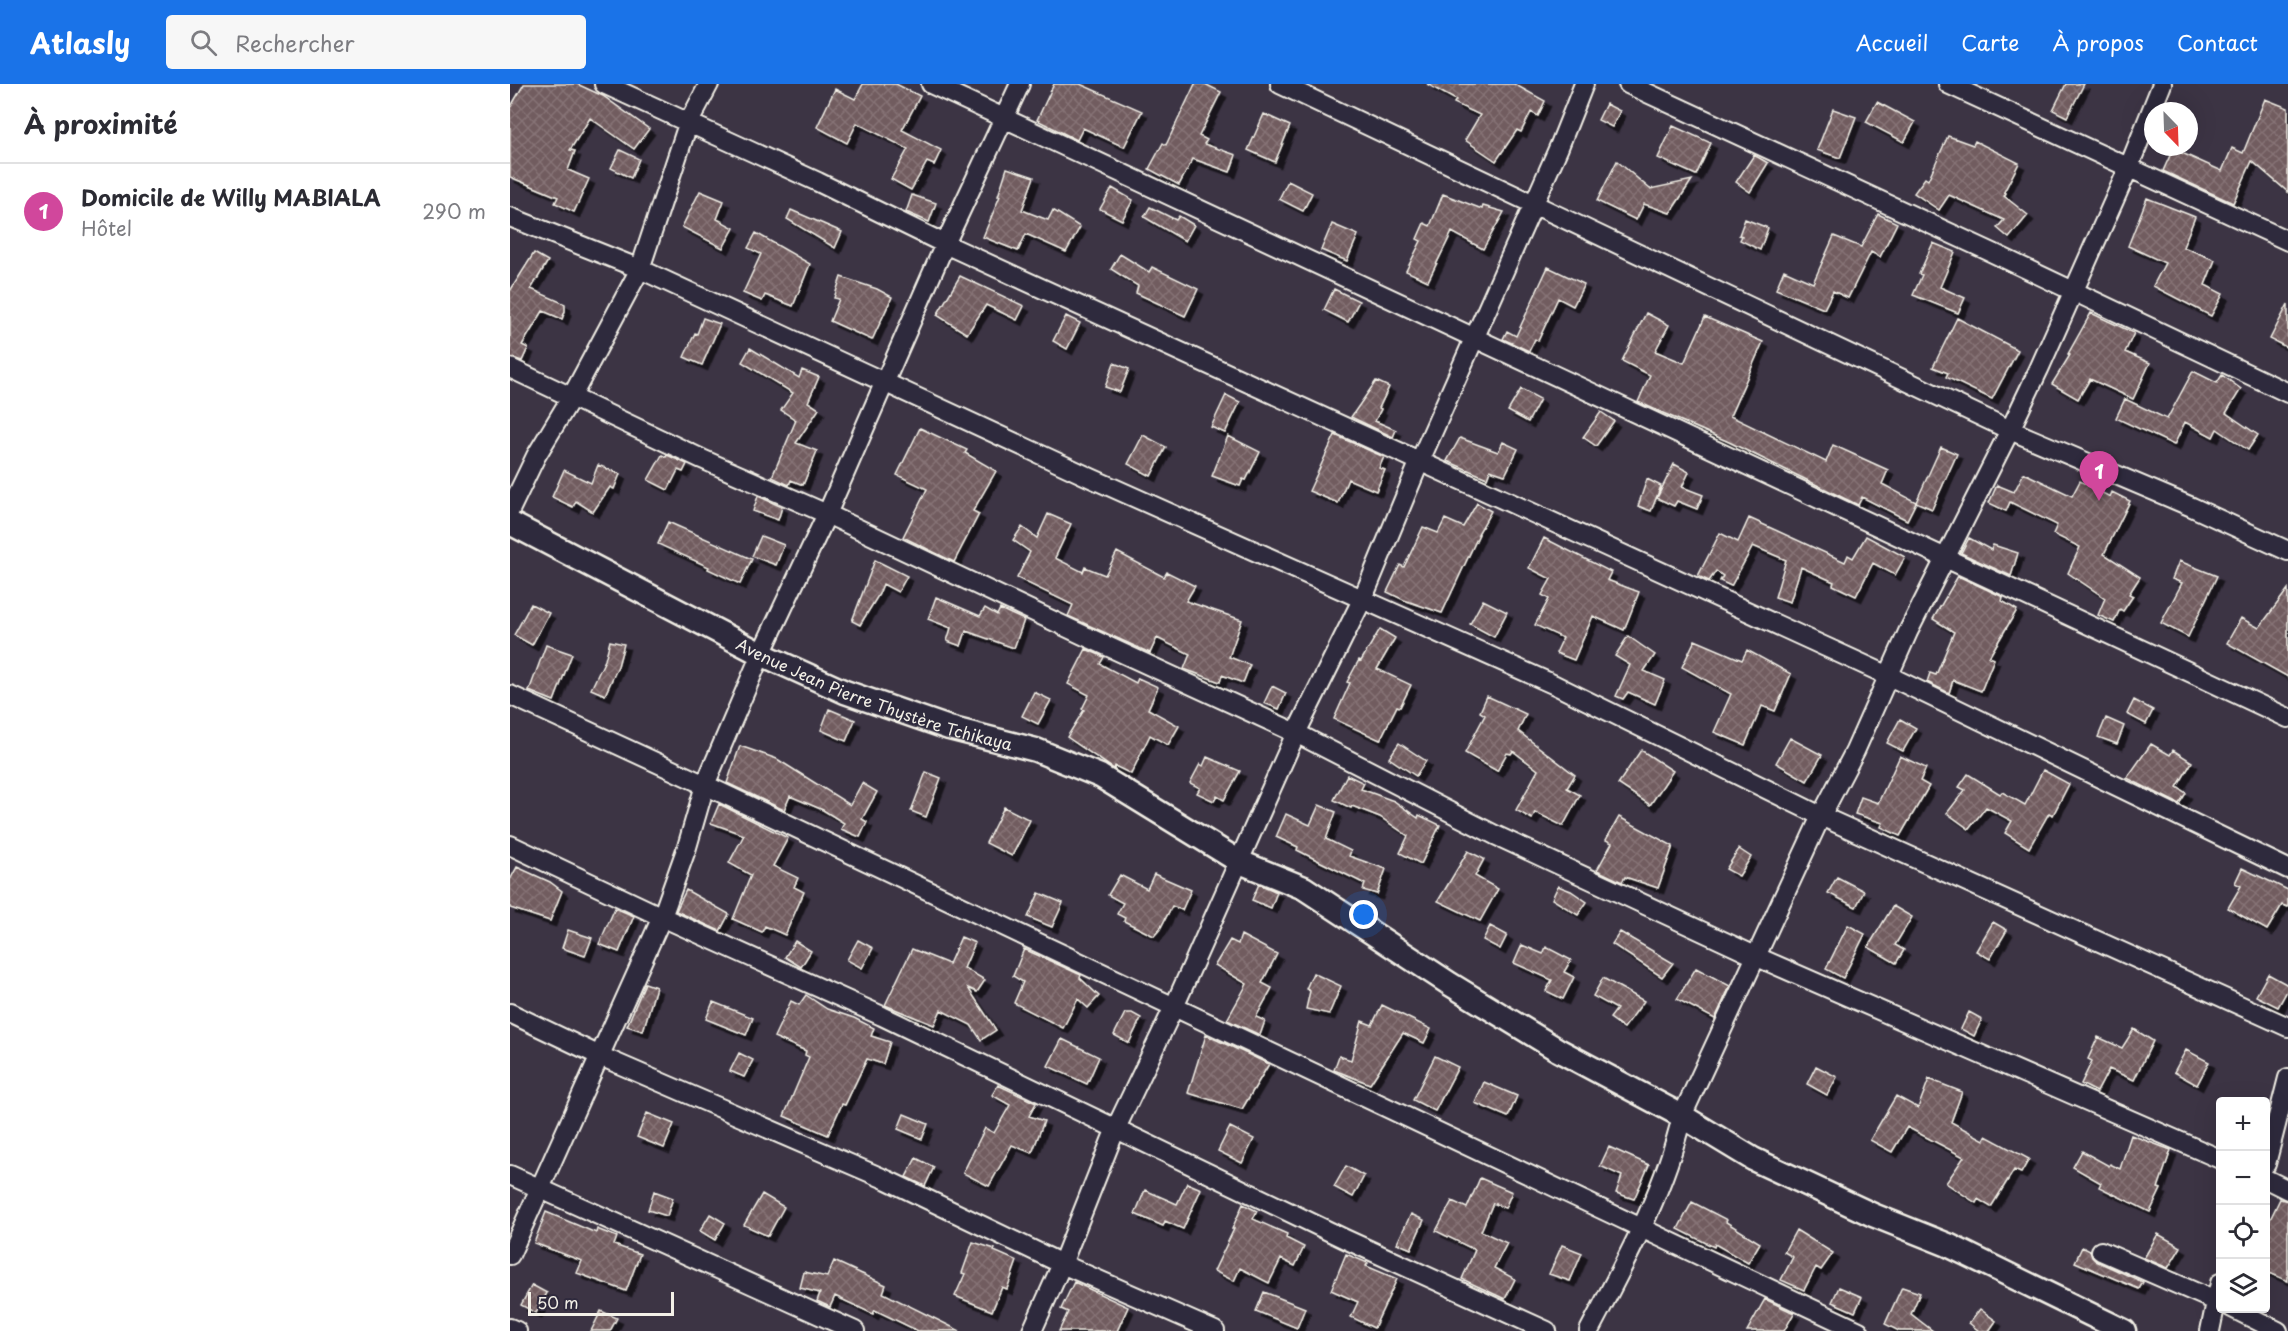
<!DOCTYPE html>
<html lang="fr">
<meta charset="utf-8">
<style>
body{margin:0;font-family:"Playpen Sans",sans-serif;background:#f7f7f7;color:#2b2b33}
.controls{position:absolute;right:18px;bottom:18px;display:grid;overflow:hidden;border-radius:6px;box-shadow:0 6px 24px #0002}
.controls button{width:54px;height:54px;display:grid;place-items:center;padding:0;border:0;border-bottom:2px solid #e1e1e2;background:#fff;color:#2b2b33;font:30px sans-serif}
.compass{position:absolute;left:1634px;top:18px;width:54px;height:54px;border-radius:50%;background:#fff;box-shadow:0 6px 24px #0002;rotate:157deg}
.scale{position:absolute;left:18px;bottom:15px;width:146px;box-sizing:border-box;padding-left:6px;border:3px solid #f4f1e8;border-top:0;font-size:16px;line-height:21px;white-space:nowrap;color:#f4f1e8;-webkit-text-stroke:4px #2f2a3d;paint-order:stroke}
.you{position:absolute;left:854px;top:831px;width:21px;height:21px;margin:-15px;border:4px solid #fff;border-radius:50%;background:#1a73e8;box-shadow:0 0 0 9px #1a73e833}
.badge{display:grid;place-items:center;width:39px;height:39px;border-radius:50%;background:#1a73e8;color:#fff;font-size:20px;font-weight:700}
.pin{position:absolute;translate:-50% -50px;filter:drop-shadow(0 2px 3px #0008)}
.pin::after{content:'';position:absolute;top:32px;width:21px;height:18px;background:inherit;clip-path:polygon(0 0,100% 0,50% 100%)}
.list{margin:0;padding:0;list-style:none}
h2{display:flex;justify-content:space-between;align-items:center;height:78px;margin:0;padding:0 24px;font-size:26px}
h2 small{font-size:20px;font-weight:400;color:#7c7c81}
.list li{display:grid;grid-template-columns:39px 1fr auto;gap:18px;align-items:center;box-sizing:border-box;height:96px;padding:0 24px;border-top:2px solid #e1e1e2}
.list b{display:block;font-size:22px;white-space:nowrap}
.list p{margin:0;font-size:20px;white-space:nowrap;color:#7c7c81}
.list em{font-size:20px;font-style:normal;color:#7c7c81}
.icon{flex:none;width:33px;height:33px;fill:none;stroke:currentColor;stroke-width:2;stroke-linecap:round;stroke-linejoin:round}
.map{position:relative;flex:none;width:1778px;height:1247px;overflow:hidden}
header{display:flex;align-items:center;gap:36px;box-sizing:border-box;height:84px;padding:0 30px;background:#1a73e8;color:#fff}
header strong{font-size:28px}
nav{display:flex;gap:33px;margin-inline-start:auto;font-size:21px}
.search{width:420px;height:54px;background:#f7f7f7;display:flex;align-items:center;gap:15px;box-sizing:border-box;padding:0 21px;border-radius:6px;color:#7c7c81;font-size:22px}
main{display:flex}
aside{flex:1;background:#fff}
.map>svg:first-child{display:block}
.building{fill:url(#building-cross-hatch);stroke:#f4f1e8;stroke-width:1.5;filter:url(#shadow)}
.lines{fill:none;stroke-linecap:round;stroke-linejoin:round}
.minor-casing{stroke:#f4f1e8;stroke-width:22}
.tertiary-casing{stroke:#f4f1e8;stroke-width:27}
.minor{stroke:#2f2a3d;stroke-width:18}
.tertiary{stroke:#2f2a3d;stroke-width:22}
.labels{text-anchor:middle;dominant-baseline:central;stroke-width:5;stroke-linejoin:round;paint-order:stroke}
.street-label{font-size:16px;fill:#f4f1e8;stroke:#2f2a3d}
</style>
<header>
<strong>Atlasly</strong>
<div class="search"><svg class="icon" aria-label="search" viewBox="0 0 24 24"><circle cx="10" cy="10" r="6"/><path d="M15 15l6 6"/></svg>Rechercher</div>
<nav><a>Accueil</a><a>Carte</a><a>À propos</a><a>Contact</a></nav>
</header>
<main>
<aside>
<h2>À proximité<small></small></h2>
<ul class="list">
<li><span class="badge" style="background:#d1479c">1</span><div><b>Domicile de Willy MABIALA</b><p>Hôtel</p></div><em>290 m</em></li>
</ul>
</aside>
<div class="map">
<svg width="1778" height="1247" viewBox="0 0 1778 1247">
<defs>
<pattern id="building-cross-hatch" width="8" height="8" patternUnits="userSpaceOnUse" patternTransform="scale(1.5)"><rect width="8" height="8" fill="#715b5f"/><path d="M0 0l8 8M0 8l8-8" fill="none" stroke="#867376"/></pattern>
<filter id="shadow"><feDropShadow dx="5.5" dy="5.5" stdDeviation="0" flood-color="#0009"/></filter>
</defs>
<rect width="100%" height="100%" fill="#3c3444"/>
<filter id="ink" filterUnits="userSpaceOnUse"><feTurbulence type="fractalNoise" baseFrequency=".0167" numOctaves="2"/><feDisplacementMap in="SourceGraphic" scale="12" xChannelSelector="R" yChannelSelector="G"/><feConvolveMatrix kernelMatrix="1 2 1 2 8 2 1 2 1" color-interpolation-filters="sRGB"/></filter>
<g filter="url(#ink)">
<path class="building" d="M14,0h53l26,12 46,33 -15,20 -44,-31 -20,32 5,1 -7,19 21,9 -15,33 -19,-9 3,-6 -48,-20v-69z
M353,0h33l24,12 -18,34 39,20 -7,15 -7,-3 -16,28 -20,-11 17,-30 -51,-26 -10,20 -30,-16 18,-38 20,10z
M544,0h26l62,27 -18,36 -41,-19 -6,12 -40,-20z
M685,0h10l16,8 -22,44 8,4 -3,4 32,11 -6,17 -37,-13 -14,26 -30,-16 14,-26 3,2z
M917,0h87l31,17 -7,15 -7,-4 -10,20 -4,-2 -21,31 -31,-21 15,-25 -26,-12 2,-3z
M1556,0h18l-17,33 -14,-7z
M1755,15l23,9v84l-36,-31 -19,42 -70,-32 10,-22 49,22 10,-23 11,5z
M1367,18l38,20 -11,20 -38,-20z
M1096,20l14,7 -8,16 -14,-7z
M1323,25l23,8 -16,41 -23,-8z
M754,30l26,12 -15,36 -27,-12z
M1163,42l38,17 -15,32 -38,-17z
M1438,52l25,9 2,-4 44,22 -15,29 2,1 -2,3 24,19 -19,23 -12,-10 7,-8 -55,-25 -10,15 -25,-17 11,-15 3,2z
M110,66l19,9 -8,19 -20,-10z
M1244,71l14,8 -18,29 -14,-10z
M1107,77l33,28 42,-9 -22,33 -26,-9 -8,16 -39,-19z
M497,84l27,9 -12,33 26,10 5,-10 27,17 -14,25 -40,-18 -8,17 -35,-14 17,-41h-2z
M778,97l24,12 -9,18 -24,-12z
M602,104l21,12 -11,20 -22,-11z
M190,107l24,10 -7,18 17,9 -11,20 -41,-21z
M933,110l39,15 1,-3 21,6 -21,37 -31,-17 -24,49 -22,-10 15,-30 -4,-2 7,-16 6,3z
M402,111l24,8 -7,19 -23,-10z
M1637,114l48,19 -12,30 32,13 -10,25 18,9 -12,22 -58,-30 12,-23 -37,-17z
M640,123l26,13 3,-4 15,9 -9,16 -41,-24z
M281,126l51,22 -7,16 -48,-29z
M1368,130l19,9 -17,34 -9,-5 -23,46 -15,-7 -9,18 -48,-20 8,-19 29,13 21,-47 27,11z
M1235,135l23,9 -8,22 -20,-10 2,-4 -3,-1z
M822,140l26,11 -11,26 -26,-11z
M246,149l54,31 -17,42 -28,-11 -3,6 -19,-8 18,-39 -13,-6z
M1423,159l22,9 -15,35 25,11 -7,15 -45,-18 9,-20 -3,-1z
M24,169l14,8 -17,28 34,15v7l-3,8 -19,-8 -21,34 6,3 -6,13 -12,-4v-66z
M610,170l29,18 3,-5 46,22 -13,27 -49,-23 2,-7 -27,-17z
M1038,183l36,17 -11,22 -15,-8 -20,43 -3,-2 -6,12 -26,-12 4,-8 9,5z
M450,192l64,30 -7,14 -31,-15 -19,29 -30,-19z
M331,193l36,12 15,8 -20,43 -42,-19 9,-22 -5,-1z
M824,205l25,12 -11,21 -24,-12z
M1778,220v44l-18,-9z
M1136,229l23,12 -14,26 29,12 21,-46 58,25 -33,74 96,46 7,-17 55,25 -6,14 34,18 -9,18 -45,-23 -4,8 -129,-63 -91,-40 12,-27 -28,-14z
M1581,229l43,20 -9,19 25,11 -17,36 -43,-20 -12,20 -26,-15 18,-29 -2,-1z
M556,232l14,7 -13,26 -14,-8z
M193,234l17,6 -18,41 -18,-8 11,-24 2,1z
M1447,234l61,32 -26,49 -46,-22 2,-4 -15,-6z
M240,264l49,30 3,-8 17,7 -11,25 11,7 -23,34 21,8 -14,34 -12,-5 -2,5 -17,-8 24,-57 -15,-10 12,-17 -51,-31z
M604,279l15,6 -9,23 -15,-5z
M1683,287l24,12 5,-8 19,14 -15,24 32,22 -10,15 -31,-21 -4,8 -28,-15 -11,23 -58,-27 9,-19 42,20z
M866,297l13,6 -10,21 2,1 -6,12 21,9 -3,7 -42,-20z
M1011,305l19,10 -12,23 -20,-11z
M716,311l14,7 -15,31 -14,-6z
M1091,328l13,9 -18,25 -13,-9z
M410,344l47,22 -2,3 31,18 -23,40 6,3 -25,48 -51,-25 24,-48 -30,-14z
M633,351l23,12 -15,29 -23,-12z
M825,351l49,22 -5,11 6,2 -9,21 -28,-12 -10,24 -29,-12z
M718,352l32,16 -14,28 -3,-1 -3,7 -28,-10z
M950,354l38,14 5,-10 15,7 -13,26 -15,-5 -3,8 -40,-17z
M1431,363l16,7 -25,55 -16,-7z
M152,371l4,2 1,-2 20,9 -4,8 -5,-2 -10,20 -20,-10z
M1164,380l15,8 -7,15 21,8 -6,14 -20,-8 -3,5 -17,-8z
M88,381l22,9 -6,15 -4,-2 -17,25 -17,-11 -3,6 -21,-10 12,-27 27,13z
M1514,389l48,23 8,-15 30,16 2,-5 18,9 -26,53 36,23 -11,17 4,2 -10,15 -3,-2 -6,13 -16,-7 7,-17 -37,-25 12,-26 -27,-13 4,-9 -47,-23 -4,9 -17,-8 8,-18 17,7z
M1137,395l14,7 -10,25 -13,-5z
M248,412l24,11 -4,13 -25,-9z
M967,419l14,8 -13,23h1l-37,79 -38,-13 -17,-8 13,-27 4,2 19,-40 15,6 7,-14 18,8z
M538,430l23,10 -16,34 28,14 2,-5 20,8 12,-23 47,25 3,-5 28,14 -9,15 56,19 -13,37 21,8 -7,18 -21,-8 -2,7 -36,-13 6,-15 -33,-16 -7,15 -62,-28 -20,-9 5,-11 -56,-27 13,-26 -17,-12 9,-13 15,11z
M1239,434l96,44 3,-7 5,3 13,-22 39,21 -10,18 -22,-12 -17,33 -23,-11 1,-3 -33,-15 -11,35 -15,-5 11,-37 -33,-14 -22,40 -11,-5 3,-5 -7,-5 -7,10 -11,-5 22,-43 18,9z
M158,438l84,37 -12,25 -32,-15 1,-2 -51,-23z
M251,452l23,9 -8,20 -24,-9z
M1034,454l67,34 -4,8 32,12 -15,38 -31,-14 -19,44 -18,-7 7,-15 -28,-13 14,-26 -7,-4 9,-16 -22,-11z
M1459,454l22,12 2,-5 25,8 -7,23 -50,-23z
M365,476l32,16 -9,16 -15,-8 -4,10 -19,31 -8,-4z
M1669,477l38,15 -29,61 -27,-14 21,-40 -10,-4z
M1448,492l45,21 -1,4 15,9 -28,47 5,2 -13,32 -28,-11 -4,13 -22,-11 3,-9 6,2 18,-43 -21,-13z
M1778,505v88l-61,-34 14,-25 18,10z
M426,513l44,19 5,-8 12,7 3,-6 24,11 -10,28 -48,-17 -5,15 -14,-5 4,-13 -23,-9z
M973,516l24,12 -13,25 -24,-13z
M21,520l18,9 -17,32 -18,-10z
M870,545l15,9 -18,31 34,16 -11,22 -3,-1 -17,34 -46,-21 16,-36 -3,-1 12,-22 2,1z
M1118,552l27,19 -11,16 21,9 -10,24 -27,-12 -5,7 -7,-3 14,-31 -15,-9z
M1185,556l47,20 5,-10 44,24 -16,37 -13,-5 -17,39 -31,-13 17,-38 -49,-27z
M100,557l14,3 -6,22 -13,29 -14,-6 14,-29z
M36,561l26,9 -18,47 -25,-10z
M576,565l18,8 -4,7 36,19 2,-5 20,9 -10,22 31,17 -11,19 -18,-10 -19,39 -16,-8 -1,3 -47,-32 17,-27 -2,-1 7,-14 -21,-11z
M762,602l14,7 -7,16 -15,-6z
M524,608l17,8 -13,24 -16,-8z
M977,612l39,18 -8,17 57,44 -8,13 13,7 -17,31 -28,-14 -3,7 -16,-9 22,-40 -25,-19 -2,3 -4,-1 -10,18 -32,-18 20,-38 -5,-3z
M1624,616l19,10 -7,14 -19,-10z
M319,625l26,11 -9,21 -25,-11z
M1596,634l18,8 -7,18 -19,-7z
M1390,635l16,9 -13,23 -16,-8z
M1280,654l32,17 -15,26 -31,-18z
M889,659l27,18 -10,15 -27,-18z
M1641,660l19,11 3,-5 19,12 -15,25 9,6 -7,11 -52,-26z
M230,662l37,13 73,46 12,-22 15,9 -15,27 5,3 -7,15 -19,-8 3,-6 -21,-13 -33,-14 -6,14 -57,-27z
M1131,666l32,21 -23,34 -32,-21z
M1390,672l26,12 -6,13 9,5 -29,50 -19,-9 2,-4 -28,-9 6,-17 17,6z
M697,673l33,14 -16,29 -7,-4 -3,5 -17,-8 3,-5 -10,-5 10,-19 3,2z
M1533,686l26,14 -16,31 -4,-2 -20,35 -24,-15 7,-12 -26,-14 -17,22 -22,-16 18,-23 -6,-3 9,-13 32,20 2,-2 23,13z
M416,688l15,6 -15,39 -15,-6z
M837,691l17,8 -3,6 33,12 24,17 1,-3 21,10 -19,39 -21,-11 8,-17 -28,-19 -28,-11 -1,2 -17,-8z
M209,720l69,34 -15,28 25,12 -4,9 10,5 -19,43 -20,-9 -3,6 -29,-13 18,-44 -22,-12 15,-28 -33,-12z
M809,721l17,7 -10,27 25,12 -2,5 37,13 -9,25 -14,-4 2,-6 -68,-34 1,-3 -22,-10 10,-23 24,11z
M494,723l26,13 -18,36 -26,-13z
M1109,733l54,29 -15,42 -33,-11 -3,5 -25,-12 15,-27 -6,-3z
M1229,765l12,8 -12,19 -13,-7z
M958,767l16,8 -9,17 23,13 -18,32 -42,-20z
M7,783l33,15 12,9 -12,30 -40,-13v-28z
M1732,784l46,22v17l-6,-2 -15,25 -39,-22 13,-22 -6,-3z
M644,790l37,16 -9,20 -10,-4 -12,23 -6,7 -30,-15 1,-3 -8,-4 6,-11 -15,-8 12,-20 27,14z
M1327,793l27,14 -8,16 -28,-14z
M749,800l18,8 -6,16 -19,-8z
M1048,802l13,5 16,11 -9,13 -26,-16z
M176,806l43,24 -9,17 -44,-20z
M529,809l24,10 -11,24 -24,-10z
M1383,822l19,11 -17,28 9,5 -8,13 -28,-16z
M105,824l19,8 -15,36 -20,-8z
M1483,838l14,8 -17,29 -14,-8z
M1338,841l17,9 -22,44 -17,-9z
M980,842l17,9 -7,14 -17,-9z
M58,846l24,8 -7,18 -23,-8z
M1110,848l53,31 -11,14 -50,-33z
M731,851l36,19 -15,29 10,5 -16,29 9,4 -5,14 -33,-15 20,-36 -32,-19 15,-25 8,4z
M451,853l14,6 -11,25 21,12 -8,12 -9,-4 28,42 -15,10 -10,-15 -30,-15 -7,15 -49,-20 27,-56 37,15z
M348,856l15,8 -11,20 -15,-8z
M285,857l16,10 -10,16 -16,-10z
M1012,861l21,9 3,-7 25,13 -7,12 10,5 -11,22 -17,-8 6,-11 -38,-17z
M514,865l57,26 -1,3 19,18 -11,12 -10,-9 -15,29 -49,-25 9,-21 -10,-6z
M1186,884l34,18 -15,33 -38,-20z
M803,889l28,13 -12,28 -23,-5 4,-18 -4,-2z
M1758,890l20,11v4l-10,18 -22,-11z
M1093,894l41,23 -20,27 -14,-10 7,-9 -24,-13z
M135,899l11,4 -13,44 -16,-5z
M296,911l21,14 27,9 20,10 -3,8 19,6 -7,22 -16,-5 -22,46 -3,-1 -14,31 -44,-19 25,-59 -4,-2 1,-4 -32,-14 17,-36 8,4z
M203,918l40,16 -7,17 -40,-16z
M872,921l49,24 -7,14 -21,-10 -33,51 -36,-14 5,-14 12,4 11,-39 10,4z
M1459,928l13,7 -8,17 -13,-7z
M615,929h7l9,5 -12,25 -15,-8z
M1624,945l19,12 -19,39 -25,-11 -12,23 -16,-8 11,-23 -4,-2 10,-22 24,11z
M696,951l63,29 -27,45 -54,-16z
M552,955l37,18 -12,27 -39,-18z
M1676,966l23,12 -12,23 -23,-13z
M229,969l14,7 -9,17 -14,-6z
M925,972l23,11 -23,44 -22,-11z
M1306,982l21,11 -10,18 -20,-11z
M1419,995l33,13 -11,30 33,18 2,-4 43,23 -8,14 -7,-3 -23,37 -13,-8 -2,4 -30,-20 18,-26 -57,-30 -15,25 -22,-12 26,-44 22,12z
M974,998l33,14 -9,21 -33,-14z
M488,1001l38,18 -7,13 15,5 -12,32 -20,-8 -23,41 -26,-13 22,-45 9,5 16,-28 -18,-10z
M137,1029l27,11 -10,24 -27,-11z
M394,1030l24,10 -6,15 -24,-10z
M720,1043l24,12 -12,24 -24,-12z
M1621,1051l40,15 -13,38 3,1 -11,23 -51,-25 2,-4 -28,-16 9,-16 27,15 1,-2 10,5z
M1099,1063l40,18 -15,34 -18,-6 6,-17 -22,-10z
M406,1074l18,9 -9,19 -19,-9z
M836,1082l18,10 -11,21 -19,-10z
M970,1094l32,14 -7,16 -12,-5 -12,28 26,12 -13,25 21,11 -10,20 -43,-20 13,-29 -39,-19 16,-30 15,7z
M677,1099l14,6 -18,40 -18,-8 -2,5 -28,-12 10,-24 32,14z
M144,1107l19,7 -6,18 -19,-6z
M252,1110l22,13 -16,29 -24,-11z
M1770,1115l8,2v80l-23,-10v-41z
M1182,1118l35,18 -1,2 34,21 -12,20 -33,-19 -1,3 -36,-18z
M733,1120l14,7 -4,8 34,15 -1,4 18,9 -9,19 -14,-7 -12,24 -29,-15 -6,13 -20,-10 20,-42h-2z
M36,1128l50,21 1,-4 20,8 -3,8 26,9 -14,37 -49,-18 5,-12 -48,-18z
M200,1130l15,9 -10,17 -15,-9z
M901,1130l13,6 -13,29 -14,-6z
M1286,1146l37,23 -12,17 -5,-3 -12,23 -23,-10 12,-23 -9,-5z
M1648,1150l23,13 -13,21 -24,-10z
M463,1158l22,7 -1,2 23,10 -10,28 -5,-2 -10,24 -37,-15 10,-22 -3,-1z
M1052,1161l20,8 -12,28 -21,-7z
M1572,1163l8,4 2,6 4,4 47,21 -4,7 -64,-27z
M836,1170l22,9 -2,3 31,13 -23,49 -23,-11 7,-15 -27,-12z
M324,1177l52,24 -3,8 77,38h-42l-43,-21 -2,4 -38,-18 -5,11 -13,-6 3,-8 -20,-5 4,-16 23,5z
M564,1198l54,25 -11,24h-58l9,-19 -7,-3z
M22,1201l15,8 -11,20 -15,-8z
M1329,1203l23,10 -7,15 -23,-10z
M1392,1203l18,6 -9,21 22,17h-34l-14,-7z
M754,1208l41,16 -8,20 -41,-17z
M1255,1215l29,14 -10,18h-37z
M1470,1225l16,12 -7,10h-10l-10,-8z
M91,1227l16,7 -7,13h-19z"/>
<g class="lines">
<g class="minor-casing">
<path id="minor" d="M94,0l214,98 127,62 944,432 399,193
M421,0l1357,634
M770,0l730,346 182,77 96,44
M1118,0l365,169 295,140
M1438,0l340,157
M0,133l130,52 451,209 464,207 266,131 467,211
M0,284l192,91 125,55 256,121 213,98 199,102 260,121 465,203
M0,426l26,-54 35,-58 69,-129 48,-145 21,-40
M0,611l195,90 1154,546
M0,761l152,72 220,99 463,223 202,92
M0,929l90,43 287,124 175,84 153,67
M1756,1080l22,-86
M0,1091l345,156
M1756,1095l22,11
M1591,1167l119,52
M0,1171l152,-338 25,-70 18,-62 56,-131 66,-140 118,-270 75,-160
M1722,1224l46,23
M0,1244l7,3
M522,1247l30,-67 54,-136 58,-121 122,-274 67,-135 56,-135 140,-316 25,-63
M1079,1247c36,-69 75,-138 93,-215l139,-300 34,-65 53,-119 102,-202 29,-61 89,-200 34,-85
M1700,1247l10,-48"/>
</g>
<g class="tertiary-casing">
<g id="tertiary">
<path id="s1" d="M0,439l251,131 84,38 104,36 87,22 64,26 140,86 64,26 146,96 108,66 124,66 71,43 120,56 75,30 176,86"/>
</g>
</g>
<use href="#minor" class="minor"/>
<use href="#tertiary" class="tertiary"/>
</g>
</g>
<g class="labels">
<g class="street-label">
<text stroke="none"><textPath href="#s1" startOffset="404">Avenue Jean Pierre Thystère Tchikaya</textPath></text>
</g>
</g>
</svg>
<div class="controls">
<button>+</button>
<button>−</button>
<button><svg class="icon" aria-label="locate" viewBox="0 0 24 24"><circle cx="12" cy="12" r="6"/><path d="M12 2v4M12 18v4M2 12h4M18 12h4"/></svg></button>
<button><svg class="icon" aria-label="layers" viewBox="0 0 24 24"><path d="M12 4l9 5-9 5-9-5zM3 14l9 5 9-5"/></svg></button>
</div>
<svg class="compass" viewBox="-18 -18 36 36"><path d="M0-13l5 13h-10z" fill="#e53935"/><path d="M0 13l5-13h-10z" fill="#7c7c81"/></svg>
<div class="scale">50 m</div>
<div class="you"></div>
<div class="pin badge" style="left:1589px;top:417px;background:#d1479c">1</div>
</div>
</main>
